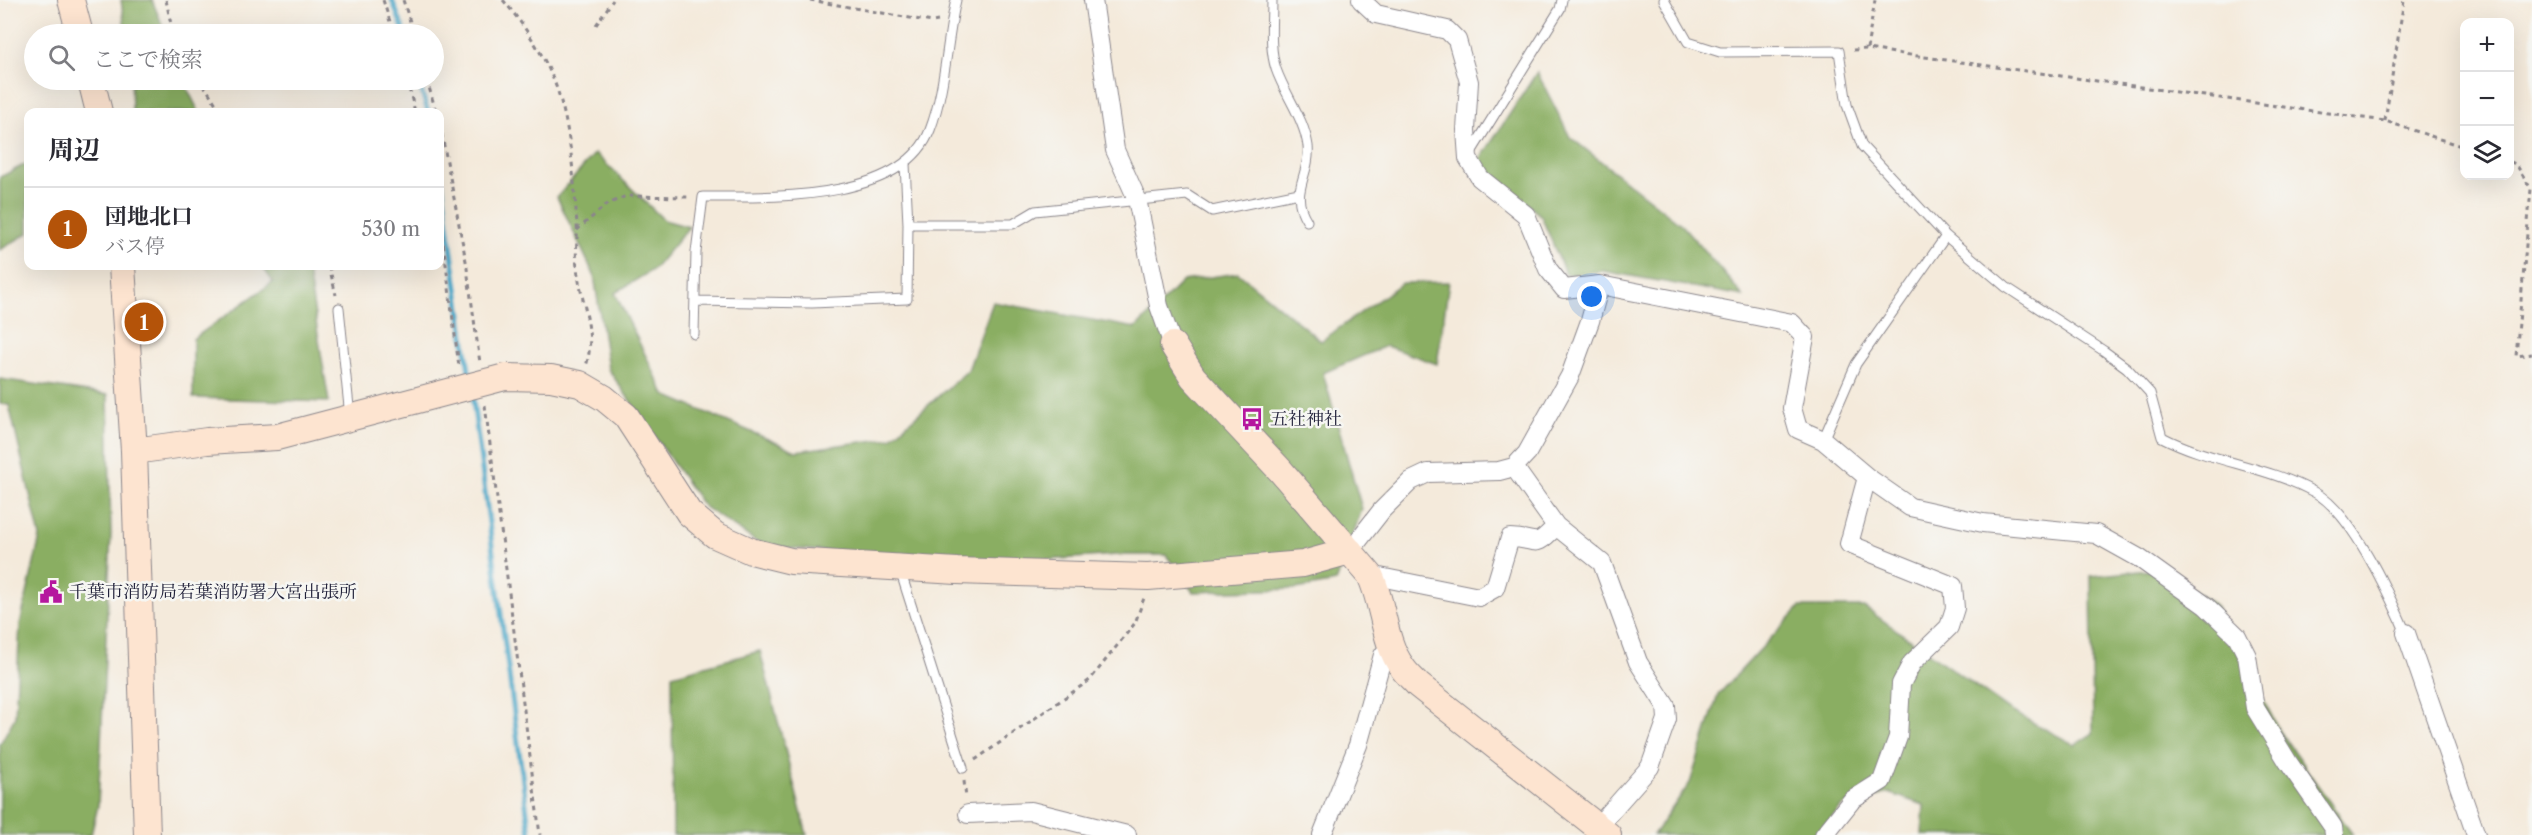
<!DOCTYPE html>
<html lang="ja">
<meta charset="utf-8">
<style>
body{margin:0;font-family:"Libre Caslon Text","Noto Serif JP",serif;background:#f7f7f7;color:#2b2b33}
.controls{position:absolute;right:18px;top:18px;display:grid;overflow:hidden;border-radius:12px;box-shadow:0 6px 24px #0002}
.controls button{width:54px;height:54px;display:grid;place-items:center;padding:0;border:0;border-bottom:2px solid #e1e1e2;background:#fff;color:#2b2b33;font:30px sans-serif}
.you{position:absolute;left:1592px;top:297px;width:21px;height:21px;margin:-15px;border:4px solid #fff;border-radius:50%;background:#1a73e8;box-shadow:0 0 0 9px #1a73e833}
.badge{display:grid;place-items:center;width:39px;height:39px;border-radius:50%;background:#b45309;color:#fff;font-size:20px;font-weight:700}
.pin{position:absolute;translate:-50% -50%;border:3px solid #fff;box-shadow:0 2px 6px #0006}
.list{margin:0;padding:0;list-style:none}
h2{display:flex;justify-content:space-between;align-items:center;height:78px;margin:0;padding:0 24px;font-size:26px}
h2 small{font-size:20px;font-weight:400;color:#7c7c81}
.list li{display:grid;grid-template-columns:39px 1fr auto;gap:18px;align-items:center;box-sizing:border-box;height:84px;padding:0 24px;border-top:2px solid #e1e1e2}
.list b{display:block;font-size:22px;white-space:nowrap}
.list p{margin:0;font-size:20px;white-space:nowrap;color:#7c7c81}
.list em{font-size:20px;font-style:normal;color:#7c7c81}
.icon{flex:none;width:33px;height:33px;fill:none;stroke:currentColor;stroke-width:2;stroke-linecap:round;stroke-linejoin:round}
.map{position:relative;flex:none;width:2532px;height:835px;overflow:hidden}
.search{position:absolute;background:#fff;box-shadow:0 6px 24px #0002;left:24px;top:24px;width:420px;height:66px;display:flex;align-items:center;gap:15px;box-sizing:border-box;padding:0 21px;border-radius:33px;color:#7c7c81;font-size:22px}
.panel{position:absolute;background:#fff;box-shadow:0 6px 24px #0002;left:24px;top:108px;width:420px;height:162px;border-radius:12px}
.map>svg:first-child{display:block}
.forest{fill:#8aae62;stroke:#56684e;stroke-width:1.5}
.lines{fill:none;stroke-linecap:round;stroke-linejoin:round}
.stream{stroke:#49a7c8;stroke-width:5}
.lane-casing{stroke:#8b868b;stroke-width:11}
.street-casing{stroke:#8b868b;stroke-width:20}
.secondary-casing{stroke:#8b868b;stroke-width:28}
.path{stroke:#8b868b;stroke-width:3;stroke-dasharray:4.5 4.5;stroke-linecap:butt}
.lane{stroke:#fff;stroke-width:9}
.street{stroke:#fff;stroke-width:18}
.secondary{stroke:#fde4d0;stroke-width:26}
.labels{text-anchor:middle;dominant-baseline:central;stroke-width:5;stroke-linejoin:round;paint-order:stroke}
.poi-label{font-size:18px;fill:#22223b;stroke:#f6f6f2;text-anchor:start}
</style>
<div class="map">
<svg width="2532" height="835" viewBox="0 0 2532 835">
<rect width="100%" height="100%" fill="#f6f6f2"/>
<filter id="ink" filterUnits="userSpaceOnUse"><feTurbulence type="fractalNoise" baseFrequency=".0167" numOctaves="2"/><feDisplacementMap in="SourceGraphic" scale="12" xChannelSelector="R" yChannelSelector="G"/><feConvolveMatrix kernelMatrix="1 2 1 2 8 2 1 2 1" color-interpolation-filters="sRGB"/></filter>
<filter id="wash" filterUnits="userSpaceOnUse"><feTurbulence type="fractalNoise" baseFrequency=".008" numOctaves="4" result="noise"/><feDisplacementMap in="SourceGraphic" scale="24" xChannelSelector="R" yChannelSelector="G"/><feGaussianBlur stdDeviation="1.35" result="paint"/><feColorMatrix in="noise" values="0 0 0 0 0 0 0 0 0 0 0 0 0 0 0 0 0 1.4 0 .05"/><feComposite in="paint" operator="in"/></filter>
<g filter="url(#wash)">
<rect width="100%" height="100%" fill="#f4eadb"/>
<path class="forest" d="M121,0h31l14,34h-40z
M1537,72l33,65 112,88 61,71 -140,-25 -37,4 -25,-59 -62,-55z
M131,80h52l16,32h-67z
M595,153l69,67 25,7 -35,42 -39,24 50,102 131,56 95,-13 77,-68 25,-68 143,26 47,-47 55,-8 83,68 81,-58 47,-1 -12,82 -51,-18 -63,27 39,136 -26,73 -40,7 -103,3 -27,-37h-49l-130,9 -224,-18 -60,-40 -95,-137 -14,-94 -37,-78z
M28,163v70l-28,17v-73z
M262,266h45l22,136 -136,-4v-59l80,-57z
M0,379l108,16 3,139 -13,272 -7,29h-91v-91l15,-27 5,-93 20,-87 -31,-132 -9,-1z
M2161,569l53,35 66,128 73,103h-431l2,-30 -35,-12 -47,13 -25,29h-164l37,-52 28,-88 82,-88h64l147,104 64,34 18,-12 -2,-157z
M760,651l47,184h-134l-1,-160z"/>
<g class="lines">
<path class="stream" d="M392,0l13,34
M418,80l10,32
M440,170l30,208
M472,393l58,442"/>
</g>
</g>
<g filter="url(#ink)">
<g class="lines">
<g class="lane-casing">
<path id="lane" d="M1272,0c0,23 -3,47 4,69 9,26 28,49 32,77 3,29 -20,46 -1,75
M1664,0l24,42 32,10 119,-1 8,54 15,41 84,90 60,51 98,64 23,17 23,25 12,44c48,25 105,29 152,55 38,20 75,102 92,141
M1470,154l90,-145 2,-9
M908,224h105l22,-13 152,-16 25,16 87,-18
M695,301l117,2 95,-4 1,-75 -3,-60
M339,308l11,109
M694,334l2,-82 7,-55c64,0 199,6 227,-67 16,-42 16,-87 26,-130
M1823,440l33,-76 90,-128
M900,570l63,198"/>
</g>
<g class="street-casing">
<path id="street" d="M1093,0l22,150 22,49 22,107 14,39
M1361,0l15,14 71,16 10,10 12,42 -3,48 2,28 12,20 46,37 22,54 16,20 36,-4 192,38 13,14 -13,71 6,21 25,11 44,37 43,30 73,16 113,11 43,24 67,48 31,30 10,20 8,52 33,54 45,65 1,8
M1514,467l42,59 46,37 36,99 28,44 1,13 -17,48 -52,59
M1350,551l32,-41 29,-29 17,-8 71,-2 15,-4 13,-14 43,-77 20,-55 10,-36
M1370,575l109,22 16,-9 15,-50c28,0 23,13 46,-12
M2406,633l70,202
M968,814l63,-3 96,24
M1322,835l36,-90 25,-90 8,-10
M1824,835l28,-35 30,-19 16,-44 3,-53 11,-21 37,-36 6,-19 -2,-22 -104,-42 18,-67"/>
</g>
<g class="secondary-casing">
<path id="secondary" d="M71,0l9,34
M91,80l8,32
M122,266l12,185 13,384
M1173,345l20,32 87,93 90,105c14,29 13,66 32,92 4,7 11,12 16,18l190,150
M134,451l73,-10 70,-4 228,-60 46,1 29,6 24,14 22,18 63,97 26,22 36,16 40,10 166,10 191,6 155,-13 47,-13"/>
</g>
<path class="path" d="M166,0l7,34
M383,0l11,34
M403,0l11,34
M503,0c20,24 39,51 51,81 17,42 20,99 23,144 1,14 -2,28 0,42 3,33 20,65 9,99
M810,0l122,22 6,-1
M596,25l17,-25
M1867,49l8,-49
M1853,50l14,-1 518,72 79,26
M195,80l11,8 15,24
M407,80l8,32
M427,80l9,32
M2385,121l19,-121
M440,125l26,136 14,102
M2510,162l6,2 15,25 -15,167 16,-2
M440,217l19,150
M577,230l29,-25 20,-9 64,1
M329,266l7,29
M485,405l55,430
M975,760l115,-80 45,-57 9,-25
M964,781l2,17"/>
<use href="#lane" class="lane"/>
<use href="#street" class="street"/>
<use href="#secondary" class="secondary"/>
</g>
</g>
<defs>
<g id="bus-bare" transform="scale(1.8)"><path d="M-5-6H5V4H4V6H2V4H-2V6H-4V4H-5ZM-3.5-4V0h7V-4ZM-3.5 1.2v1.5H-2V1.2ZM2 1.2v1.5H3.5V1.2Z" fill="#b5179e" stroke="#f6f6f2" stroke-width="2.5" paint-order="stroke"/></g>
<g id="civic-bare" transform="scale(1.8)"><path d="M-.6-6.5H3V-4.5H.6V-3L4-1V1h2V6H-6V1h2V-1L-.6-3ZM-1.2 2.5V6h2.4V2.5Z" fill="#b5179e" stroke="#f6f6f2" stroke-width="2.5" paint-order="stroke"/></g>
</defs>
<g fill-rule="evenodd">
<use href="#bus-bare" x="1252" y="419"/>
<use href="#civic-bare" x="51" y="592"/>
</g>
<g class="labels">
<g class="poi-label">
<text x="1270" y="419">五社神社</text>
<text x="69" y="592">千葉市消防局若葉消防署大宮出張所</text>
</g>
</g>
</svg>
<div class="controls">
<button>+</button>
<button>−</button>
<button><svg class="icon" aria-label="layers" viewBox="0 0 24 24"><path d="M12 4l9 5-9 5-9-5zM3 14l9 5 9-5"/></svg></button>
</div>
<div class="you"></div>
<div class="pin badge" style="left:144px;top:322px">1</div>
<div class="search"><svg class="icon" aria-label="search" viewBox="0 0 24 24"><circle cx="10" cy="10" r="6"/><path d="M15 15l6 6"/></svg>ここで検索</div>
<section class="panel">
<h2>周辺<small></small></h2>
<ul class="list">
<li><span class="badge">1</span><div><b>団地北口</b><p>バス停</p></div><em>530 m</em></li>
</ul>
</section>
</div>
